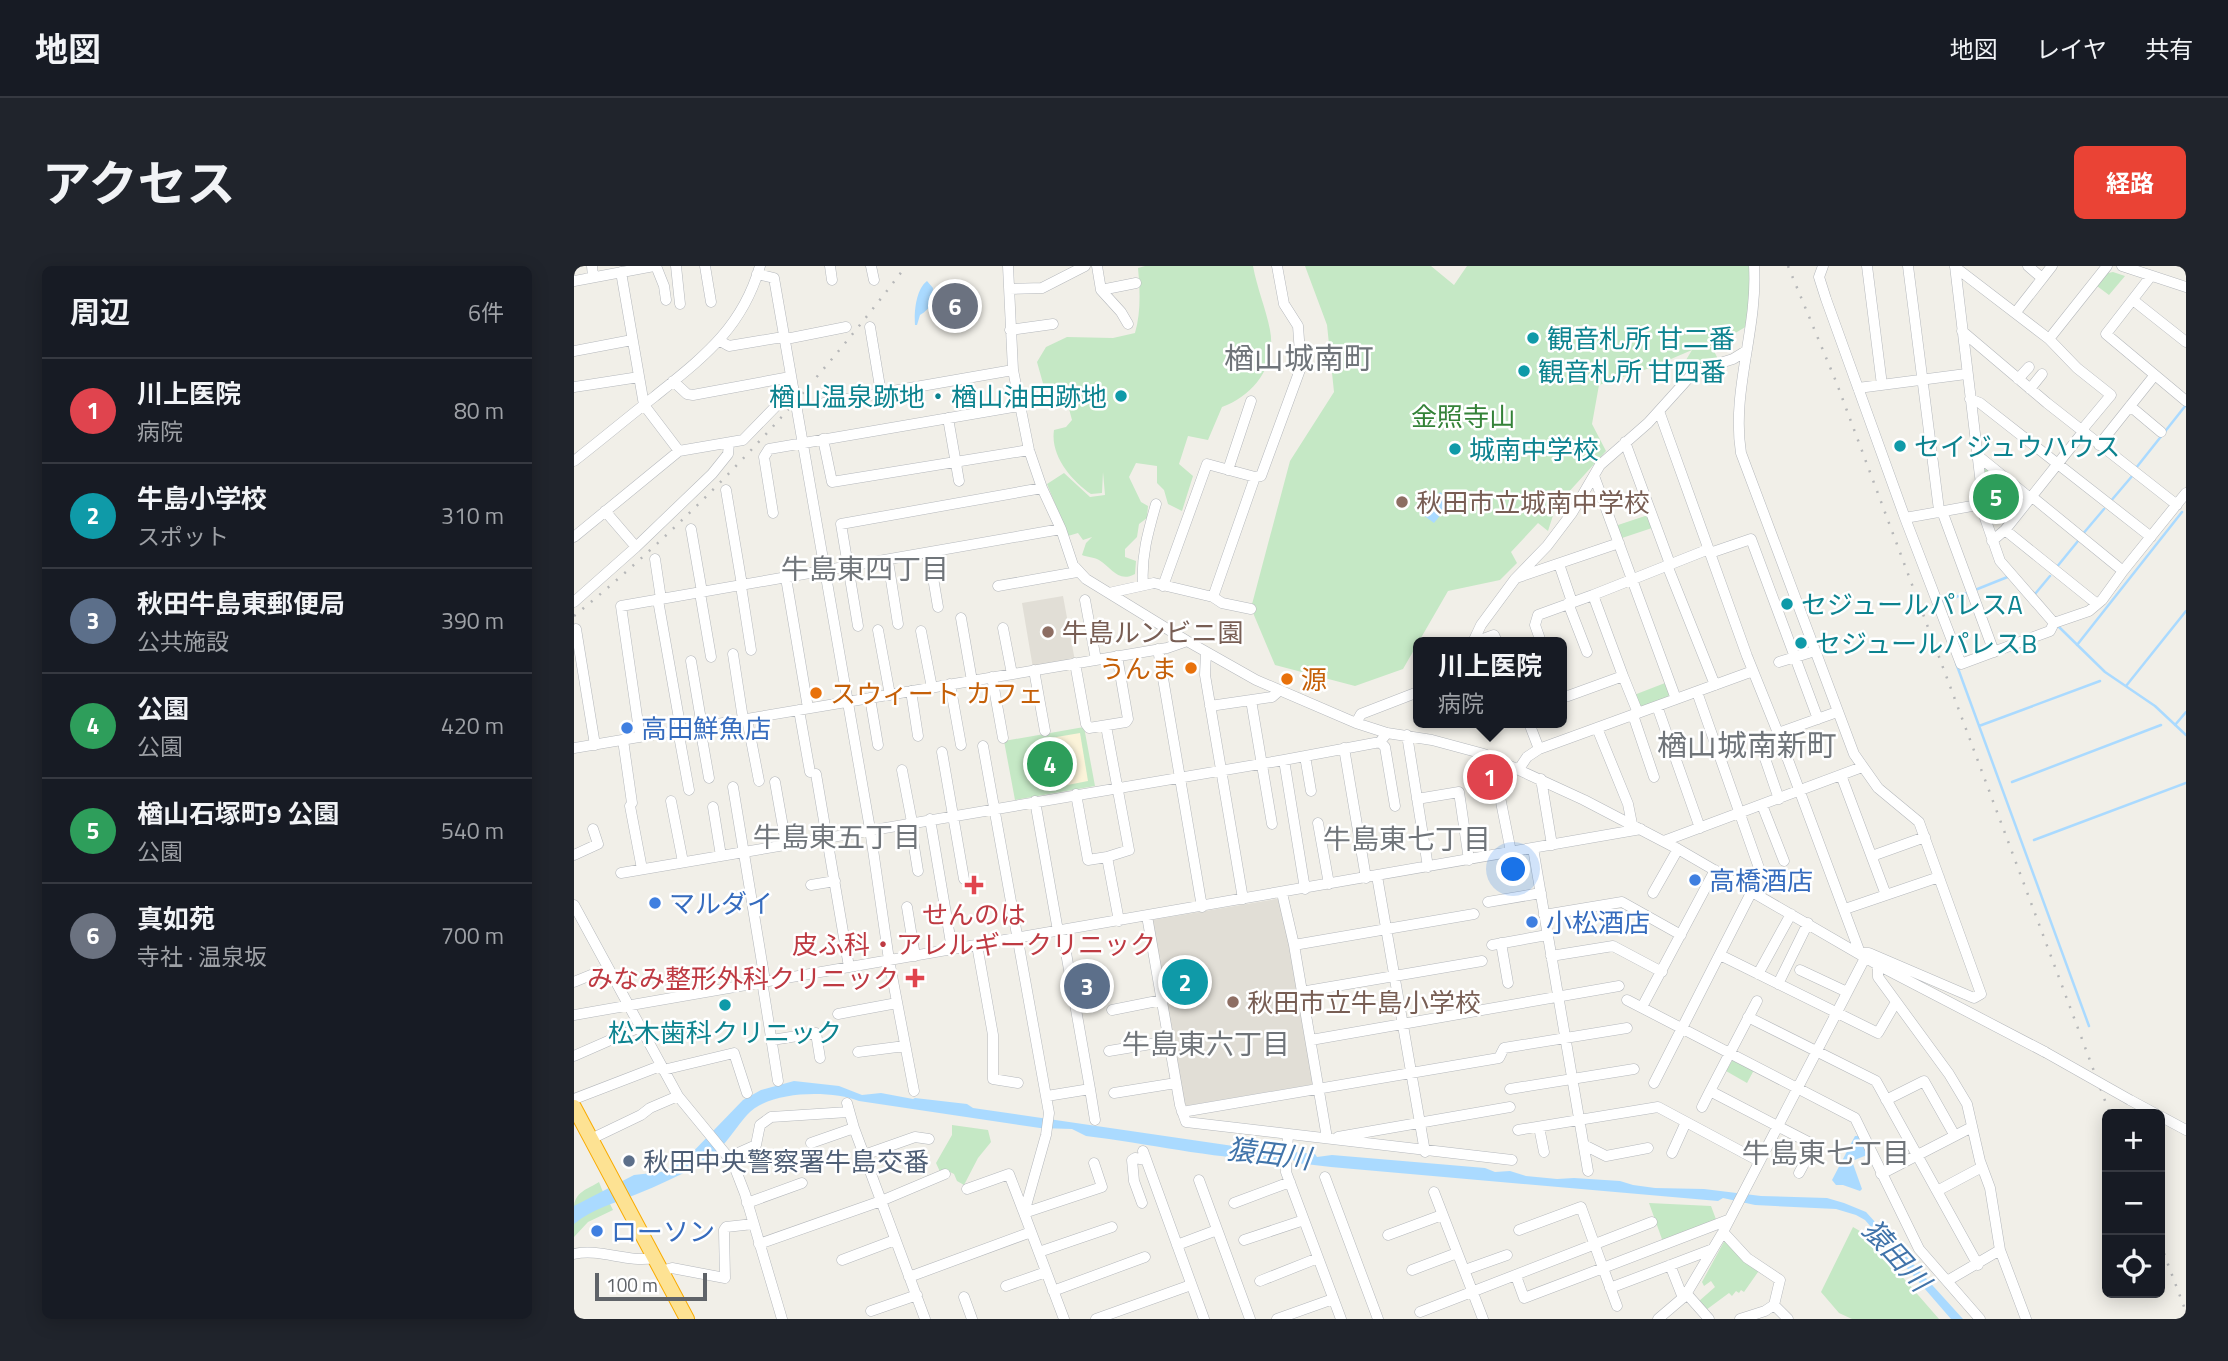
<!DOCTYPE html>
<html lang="ja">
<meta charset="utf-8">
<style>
body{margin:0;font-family:"Titillium Web","Noto Sans JP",sans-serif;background:#20242c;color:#f1f3f6}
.controls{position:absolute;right:21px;bottom:21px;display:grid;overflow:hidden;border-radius:10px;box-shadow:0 4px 18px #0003}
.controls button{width:63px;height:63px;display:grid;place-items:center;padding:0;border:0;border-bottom:2px solid #363941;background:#171b24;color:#f1f3f6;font:35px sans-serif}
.scale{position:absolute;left:21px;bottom:18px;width:112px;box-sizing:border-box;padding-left:7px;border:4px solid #5f6368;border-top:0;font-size:19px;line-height:24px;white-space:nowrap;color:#5f6368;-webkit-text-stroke:5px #fff;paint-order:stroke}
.you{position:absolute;left:940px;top:604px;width:24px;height:24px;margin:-18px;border:5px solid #fff;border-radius:50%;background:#1a73e8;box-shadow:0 0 0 10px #1a73e833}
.badge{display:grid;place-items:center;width:46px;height:46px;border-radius:50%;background:#ea4335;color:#fff;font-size:23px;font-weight:700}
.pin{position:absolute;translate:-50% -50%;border:4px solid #fff;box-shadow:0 2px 7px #0006}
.popup{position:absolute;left:839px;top:371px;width:154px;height:91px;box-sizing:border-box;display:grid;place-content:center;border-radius:10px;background:#171b24;filter:drop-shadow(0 2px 5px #0005);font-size:23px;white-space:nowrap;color:#9ea1a6}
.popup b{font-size:26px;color:#f1f3f6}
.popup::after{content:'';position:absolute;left:50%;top:100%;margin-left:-14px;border:14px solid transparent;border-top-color:#171b24}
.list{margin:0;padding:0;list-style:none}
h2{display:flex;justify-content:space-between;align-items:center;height:91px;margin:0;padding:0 28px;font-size:30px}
h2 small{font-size:23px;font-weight:400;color:#9ea1a6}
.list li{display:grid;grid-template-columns:46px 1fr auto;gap:21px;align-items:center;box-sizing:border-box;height:105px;padding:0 28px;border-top:2px solid #363941}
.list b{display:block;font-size:26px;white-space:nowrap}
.list p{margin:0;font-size:23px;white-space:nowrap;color:#9ea1a6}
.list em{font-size:23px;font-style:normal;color:#9ea1a6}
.icon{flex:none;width:38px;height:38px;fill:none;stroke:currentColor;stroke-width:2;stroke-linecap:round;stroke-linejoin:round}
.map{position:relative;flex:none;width:1612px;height:1053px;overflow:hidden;border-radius:10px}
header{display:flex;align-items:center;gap:42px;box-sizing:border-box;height:98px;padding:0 35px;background:#171b24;border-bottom:2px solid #363941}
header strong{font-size:33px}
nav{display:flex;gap:38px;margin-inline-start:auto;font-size:24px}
.intro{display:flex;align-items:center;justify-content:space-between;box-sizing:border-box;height:168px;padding:0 42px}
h1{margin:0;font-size:49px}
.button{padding:18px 32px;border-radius:10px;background:#ea4335;color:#fff;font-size:24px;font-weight:700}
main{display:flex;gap:42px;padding:0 42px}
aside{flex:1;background:#171b24;border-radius:10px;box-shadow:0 4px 18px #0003}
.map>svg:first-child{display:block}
.education{fill:#e1ded6}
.green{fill:#c5e8c5}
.sand{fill:#fbf3d9}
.water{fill:#aadaff}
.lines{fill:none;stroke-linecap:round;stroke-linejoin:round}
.stream{stroke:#aadaff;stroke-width:2.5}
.minor-casing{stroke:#b5b8bc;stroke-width:11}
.highway-casing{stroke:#f9ab00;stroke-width:16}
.minor{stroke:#fff;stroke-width:10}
.highway{stroke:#fde293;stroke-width:14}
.rail{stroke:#b6b7b8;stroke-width:2.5;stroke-dasharray:2 9;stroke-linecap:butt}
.minor-bridge-casing{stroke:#b5b8bc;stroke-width:11;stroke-linecap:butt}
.minor-bridge{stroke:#fff;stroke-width:10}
.culture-dot{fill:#0f9aa8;stroke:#fff;stroke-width:2.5}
.education-dot{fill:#8d6e63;stroke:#fff;stroke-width:2.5}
.food-dot{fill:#e8710a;stroke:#fff;stroke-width:2.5}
.shop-dot{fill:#3f7fe0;stroke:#fff;stroke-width:2.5}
.health-dot{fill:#e0444e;stroke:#fff;stroke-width:2.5}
.service-dot{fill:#5c6f8a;stroke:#fff;stroke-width:2.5}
.labels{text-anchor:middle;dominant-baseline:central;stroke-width:5;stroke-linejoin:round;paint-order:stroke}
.culture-label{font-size:26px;fill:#0d838f;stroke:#fff;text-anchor:start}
.park-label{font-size:26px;fill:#348238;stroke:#fff}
.education-label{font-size:26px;fill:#785e54;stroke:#fff;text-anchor:start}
.food-label{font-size:26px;fill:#c56008;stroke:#fff;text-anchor:start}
.shop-label{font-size:26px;fill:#366cbe;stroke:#fff;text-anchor:start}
.health-label{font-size:26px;fill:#be3a42;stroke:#fff}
.service-label{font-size:26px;fill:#4e5e75;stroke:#fff;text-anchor:start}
.neighbourhood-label{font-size:28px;fill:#70757a;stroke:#fff}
.water-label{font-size:28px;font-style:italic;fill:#4174aa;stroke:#fff}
.quarter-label{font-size:30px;fill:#70757a;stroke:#fff}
</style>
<header>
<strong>地図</strong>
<nav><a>地図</a><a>レイヤ</a><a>共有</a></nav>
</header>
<div class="intro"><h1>アクセス</h1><a class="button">経路</a></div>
<main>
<aside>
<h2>周辺<small>6件</small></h2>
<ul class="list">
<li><span class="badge" style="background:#e0444e">1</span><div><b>川上医院</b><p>病院</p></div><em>80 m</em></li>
<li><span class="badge" style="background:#0f9aa8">2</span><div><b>牛島小学校</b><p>スポット</p></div><em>310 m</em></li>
<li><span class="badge" style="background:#5c6f8a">3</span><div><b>秋田牛島東郵便局</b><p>公共施設</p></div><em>390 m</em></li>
<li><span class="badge" style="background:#2e9e5b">4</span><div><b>公園</b><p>公園</p></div><em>420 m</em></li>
<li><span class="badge" style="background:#2e9e5b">5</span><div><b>楢山石塚町9 公園</b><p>公園</p></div><em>540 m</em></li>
<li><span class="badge" style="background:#6b7280">6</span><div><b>真如苑</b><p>寺社 · 温泉坂</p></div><em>700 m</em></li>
</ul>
</aside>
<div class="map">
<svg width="1612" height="1053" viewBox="0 0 1612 1053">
<rect width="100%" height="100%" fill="#f1efe8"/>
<path class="education" d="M489,330l12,65 -42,7 -11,-65z
M708,632l32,186 -130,22 -32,-186z"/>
<path class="green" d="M571,0h108c4,22 13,43 17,64 7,36 -17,66 -48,77l-14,33 -20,-4 -9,28 14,12 -11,35 -14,-7 -4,-14 -7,-7v-17l-21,-3 -7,14 12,25 7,4 -1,12 -8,6 -2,13 -12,12v8l11,4 -1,13c-17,9 -23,-6 -36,-14 -5,-3 -12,-3 -17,-5l4,-12 6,-6 -9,3 -5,-7 -10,3 -21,-52 17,-11 26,24 15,-2 -2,-23 -1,21 -11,1c-19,-13 -41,-38 -37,-64l12,-3 6,-7 -8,-30 -20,-3 -7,-25 9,-15 21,-10 46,1 22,-5c6,-20 5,-44 3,-65z
M731,0h126l23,19 13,-19h288l-8,60 -30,18 -23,6 18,-3 6,12 -24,9 -8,-8 6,-10 -42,18 -51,17 -7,39 14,27 -50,55 -8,25 -10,-8 -27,29 6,11 -17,17 -52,11 -45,78 -48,17 -80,-21 -24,-57 39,-147 44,-69 -7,-67z
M1539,6l12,4 -16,19 -12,-9 11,-13z
M1409,202h5l25,20 -22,27 -4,-9z
M1074,249l4,13 -33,11 -4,-13z
M1091,417l5,10 -3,6 -23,9 -6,-3 -4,-10z
M510,461l11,59 -80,14 -11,-59z
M1158,795h4l18,9 -7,13 -21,-12z
M378,859l36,5 3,12 -13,16 -14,27 -7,-4 -3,-7 -4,-2 -9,2 -5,-11 16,-28z
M25,916l4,10 -29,16c0,-16 14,-19 25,-26z
M35,936l4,8 -25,12 -14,15v-17z
M1075,937l62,3 6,16 -54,20z
M1279,961l12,7 74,85h-87l-13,-6 -18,-21z
M1152,972l32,30v4l-14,20 -3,-2 -2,3 -3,-2 -4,5 -3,-3 -23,17 -8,-8 17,-15 -4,-6 -7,5 -2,-4z"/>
<path class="sand" d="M506,467l8,48 -41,8 -8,-49z"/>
<path class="water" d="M353,15l6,7c-1,14 -1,20 -13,27l-3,10h-2c-1,-13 1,-36 12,-44z
M866,226l12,9 -18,22 -11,-8z
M220,815l45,5 23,9 19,-2 32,6 2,-1 52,6 6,4 274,40 68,6 2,3 15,-2 153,13 10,4 15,-1 16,5 31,3 17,-1 46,3 13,4 22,3 49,1 57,7 66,2 17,5 22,9 97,107h-12l-86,-99 -9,-5 -20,-6 -81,-4 -32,-7 -5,3 -387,-34 -34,-4 -4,-3c-68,2 -139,-16 -207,-24l-14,-7 -32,-1 -181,-27c-28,-11 -90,-11 -112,14 -14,16 -27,39 -47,50 -21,10 -42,21 -63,29 -22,9 -45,15 -63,30v-18l60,-31 27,-3 24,-12 58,-60 18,-10z
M1281,870h4l8,19 -15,6 10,28 -2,2 -17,-6h-7l-4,-5z"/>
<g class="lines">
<path class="stream" d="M1562,202l50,-63
M1536,236l23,-27
M1508,269l22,-26
M1482,302l22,-27
M1401,324l35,-14
M1461,328l15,-18
M1368,336l25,-9
M1485,361l46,45 50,34 31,29
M1503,379l105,-133
M1382,397l133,363
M1552,420l60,-75
M1601,459l11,-13
M1405,460l121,-45
M1438,516l149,-57
M1460,574l152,-57"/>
<g class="minor-casing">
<path id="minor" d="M18,0l1,11
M82,0l8,20 2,14
M102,0l4,38
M131,0l6,36
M256,0l2,14
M297,0l3,14
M434,0l5,104 16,80 13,38 19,41 12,36 13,14 101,62 69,39 100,43 31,10 45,7 52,14 100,46 94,49 200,116 167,87
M523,0l4,24 20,22 7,12
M1180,0c4,63 -23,125 -13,187l113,301 24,34 41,34 62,172 -7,4 -105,-45h-8
M1249,0l-4,11 7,22 79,219 56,146 89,-33 4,-8 35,-12 13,-11 21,-29 63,-78
M1293,0l15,119
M1334,0l31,244
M1381,0l30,252 15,43 54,62
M1454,0l14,12
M1548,0l64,21
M1381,1l94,72 28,29 34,27 -30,36
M47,6l23,133 35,46
M183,8l17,4 96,551 19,131 25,131
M1577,10l-45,58 80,67
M0,15l80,-15
M436,23l32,-1 43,-22
M527,24l35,-7
M1559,34l53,42
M1442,46l36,-46
M296,61l11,66
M436,64l43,-6
M1388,65l85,72 130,102
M1475,73l58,-73
M146,75l9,5 54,-9 8,1 55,-11
M0,85l58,-11
M1444,113l11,-12
M99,115l14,13 6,1 97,-18
M0,121l65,-10
M1284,122l108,-14
M1456,123l12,-15
M1396,133l10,4 171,134
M250,137l189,-33
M1556,140l31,26
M1085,145l88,245 31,77 82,220
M374,152l11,63
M249,173l9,43 197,-32
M1051,176l45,122
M1525,179l55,-69
M1403,189l53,43 6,2 87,71
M0,195c27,-21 53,-43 80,-64 48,-39 88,-68 106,-131
M654,204l23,-69
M1020,210l82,223
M152,224l16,95
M31,245l31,36
M1368,245l52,141
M199,247l-9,-56 5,-8 250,-43
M1331,252l78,-14
M117,263l11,63
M1431,264l92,74
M0,271l105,-86 64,-11 36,-37 10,-22
M1418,275l13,-11 78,-98
M1136,287l41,-14 67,180
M355,288l9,53
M81,293l6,40
M314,295l10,63
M985,298l13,38
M1093,299l48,120
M945,311l100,-34
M212,312l22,130
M569,319c-2,-29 5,-53 13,-81
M167,320l10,64
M424,320l79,-14
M589,320l44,-122 48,13
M126,327l11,64
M535,327l45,-10 59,14 9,6 29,6
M639,331l42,-120 6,-1 40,-109 -3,-41 -14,-22 -7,-38
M84,334l23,130
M511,334l11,60
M0,336l62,-55 76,-73 16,-20 1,-11
M994,337l19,49
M387,352l11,63
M284,360l-17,-102 201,-36
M429,362l9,46
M2,363l19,116
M304,364l12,65
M347,365l11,57
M899,376l8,-17 34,-46 32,-33 25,-33 28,-48 48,-42 47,-52 38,-12 13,-8
M901,376l19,-7 3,7
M967,376l-6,-17 3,-10 55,-20
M584,383l44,258
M632,386l-1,23 38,224
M159,388l10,65
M117,395l11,65
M1205,396l36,-11
M501,397l11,61 3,4 37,-6 2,-3 -11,-63
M460,404l11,61
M1049,410l-30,-81 116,-46
M418,411l11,61
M376,418l11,61
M337,425l7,45
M1123,426l62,176
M988,428l6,2 55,-20 15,37
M296,432l8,47
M677,434l21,124
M636,440l62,-9 8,-7
M1083,440l43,122
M225,444l11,62
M1059,449l21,62
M173,453l12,62
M782,457l5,-9 57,-22
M955,457l10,26
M532,460l23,124 -22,7
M126,461l9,51
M1023,462l31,76 4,20
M104,464l11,60
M1204,467l59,-21
M833,469l21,132
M66,471l-19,-131 440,-77
M49,474l9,63
M1185,475l20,58
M806,476l5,5 10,59
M409,480l66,367 -3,22 -22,78 40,106
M0,482l593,-100 20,-7
M770,482l22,130
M368,486l22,127
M731,490l6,35
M710,494l21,129
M945,503l8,-12 12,-8 214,-78
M328,504l10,52
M242,508l33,193
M1267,509l45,120
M967,513l11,66
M201,516l11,62
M159,521l32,194
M925,526l12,60
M502,528l12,66 19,-3 12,64
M843,533l42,-7 10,68
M97,535l12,61
M461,535l23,130
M1188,539l22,56
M56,540l12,63
M139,541l8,49
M356,553l22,130
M336,556l8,49
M744,557l11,61
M1090,575l198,-74
M959,582l55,323
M0,589l24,-11 -5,-15
M1298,590l53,-19
M47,607l663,-113 96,-18 7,-9
M803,610l48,276
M237,619l24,-4
M708,627l12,52 33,193
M1079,627l25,-44
M914,636l53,-9
M0,639l104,191 55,67 12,31 37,125
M333,641l8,49
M1271,643l94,-32
M970,649l78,-13 59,33
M573,650l33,189 6,17 326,38
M927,677l7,40
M403,679l16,90v44l25,4
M720,679l180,-31
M918,679l55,-10
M1146,689l158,78 18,-31
M977,690l62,-10 49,26
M1304,699v12l71,97 18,30 13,57 10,27 10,62 26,69
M1226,704l47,22
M1184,708l33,-60
M188,715l16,100
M0,716l34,-14
M1204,718l30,-61
M727,726l181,-31
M1053,734l228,118 64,131 61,70
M1183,735l-47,90 104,54 -15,28
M1068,741l73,-137
M538,744l50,-10
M264,748l59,-11
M0,749l1067,-186
M1174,751l128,64 102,184
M198,774l44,-7 4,25
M737,774l308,-54
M535,785l60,-10
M284,786l47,-6
M0,790l66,-29
M89,804l71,-17 13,40
M1080,817l98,-192
M516,823l5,31
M936,823l124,-20
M540,827l62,-10
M473,830l43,-7 -28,-159
M0,833l86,-33
M1312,834l38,-19 31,55
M1556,834l26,14
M273,837l7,25 71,191
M1128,841l8,-16
M608,846l317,-54 5,-10 123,-20
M1586,850l26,14
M965,861l5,25
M944,864l140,-23 101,54
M714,868l-2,38 55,147
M764,871l172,-30
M17,873l50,-24 9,-7 28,-12
M237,877l43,-15
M1010,879l22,11 42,-8
M569,885l61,168
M1098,887l14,-31
M290,889l51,-18 14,2
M155,891l27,-12 4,-20 11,-8 77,-5
M1307,908l91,-47
M751,911l53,142
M625,914l51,139
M393,923l42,-15 15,39 78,-26 -8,-24
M1363,925l45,-24
M860,926l49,127
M173,937l55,-20
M568,937l-8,-22 -2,-21 3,-2 11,2
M660,937l56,-21
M945,964l62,-23 22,61 125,-48
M1149,966l24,26 33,22 -6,25 14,14
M814,969l54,-20
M670,974l60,-20
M185,978l122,-43 64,-27
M603,979l40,-15
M465,986l73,-25
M0,988c26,-6 53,9 80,4
M268,994l53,-20
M1096,999l13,33
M838,1004l45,-17
M891,1004l42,-15
M87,1005l11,-3 53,10 -1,-48 2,-3 27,-3
M942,1010l8,22 79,-30 14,38
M335,1011l122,-45
M686,1015l58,-23
M1373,1015l53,-31
M432,1020l40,-14
M1036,1022l103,-39
M479,1025l92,-34
M1112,1027l23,26
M390,1031l8,22
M297,1045l46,-16
M846,1046l232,-90
M522,1053l95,-34
M703,1053l56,-20
M1084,1053l27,-23 38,-64 142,-274
M1166,1053l25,-8 9,-6"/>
</g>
<g class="highway-casing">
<path id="highway" d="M0,841l113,212"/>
</g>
<use href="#minor" class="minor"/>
<use href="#highway" class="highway"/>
<path class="rail" d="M1214,0l49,118 273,730
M0,350c124,-101 235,-222 332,-350
M1586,977l26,69"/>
<g class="minor-bridge-casing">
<path id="minor-bridge" d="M1471,786l85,48"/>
</g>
<use href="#minor-bridge" class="minor-bridge"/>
</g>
<g class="culture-dot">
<circle cx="959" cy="72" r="7"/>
<circle cx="950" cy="105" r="7"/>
<circle cx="547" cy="130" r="7"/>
<circle cx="1326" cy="180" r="7"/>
<circle cx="881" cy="183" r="7"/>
<circle cx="1213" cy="338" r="7"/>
<circle cx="1227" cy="377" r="7"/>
<circle cx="151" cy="739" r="7"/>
</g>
<g class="education-dot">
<circle cx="828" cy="236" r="7"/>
<circle cx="474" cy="366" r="7"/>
<circle cx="659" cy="736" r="7"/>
</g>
<g class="food-dot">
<circle cx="617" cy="402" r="7"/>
<circle cx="713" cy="413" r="7"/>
<circle cx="242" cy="427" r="7"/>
</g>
<g class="shop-dot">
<circle cx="53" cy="462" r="7"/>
<circle cx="1121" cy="614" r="7"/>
<circle cx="81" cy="637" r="7"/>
<circle cx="958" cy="656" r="7"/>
<circle cx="23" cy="965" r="7"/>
</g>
<g class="health-dot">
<path d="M396.5 608.5h7v7h7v7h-7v7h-7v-7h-7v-7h7z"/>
<path d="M337.5 701.5h7v7h7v7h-7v7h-7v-7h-7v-7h7z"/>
</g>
<circle class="service-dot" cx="55" cy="895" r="7"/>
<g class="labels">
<g class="culture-label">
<text x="973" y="72">観音札所 甘二番</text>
<text x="964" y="105">観音札所 甘四番</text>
<text x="533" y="130" text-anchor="end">楢山温泉跡地・楢山油田跡地</text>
<text x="1340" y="180">セイジュウハウス</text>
<text x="895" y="183">城南中学校</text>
<text x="1227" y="338">セジュールパレスA</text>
<text x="1241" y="377">セジュールパレスB</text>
<text x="151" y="766" text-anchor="middle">松木歯科クリニック</text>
</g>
<g class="park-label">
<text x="889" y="150">金照寺山</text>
</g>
<g class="education-label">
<text x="842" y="236">秋田市立城南中学校</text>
<text x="488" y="366">牛島ルンビニ園</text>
<text x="673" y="736">秋田市立牛島小学校</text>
</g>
<g class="food-label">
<text x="603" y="402" text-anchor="end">うんま</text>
<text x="727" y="413">源</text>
<text x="256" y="427">スウィート カフェ</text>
</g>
<g class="shop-label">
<text x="67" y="462">高田鮮魚店</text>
<text x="1135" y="614">高橋酒店</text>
<text x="95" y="637">マルダイ</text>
<text x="972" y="656">小松酒店</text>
<text x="37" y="965">ローソン</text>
</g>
<g class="health-label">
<text x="400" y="648">せんのは<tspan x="400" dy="30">皮ふ科・アレルギークリニック</tspan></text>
<text x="325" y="712" text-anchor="end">みなみ整形外科クリニック</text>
</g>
<g class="service-label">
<text x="69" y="895">秋田中央警察署牛島交番</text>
</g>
<g class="neighbourhood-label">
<text x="291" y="302">牛島東四丁目</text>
<text x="263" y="570">牛島東五丁目</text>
<text x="833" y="572">牛島東七丁目</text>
<text x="632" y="777">牛島東六丁目</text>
<text x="1252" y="886">牛島東七丁目</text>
</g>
<g class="water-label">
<text transform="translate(695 887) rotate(7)">猿田川</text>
<text transform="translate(1323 989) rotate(48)">猿田川</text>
</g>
<g class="quarter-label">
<text x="725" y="92">楢山城南町</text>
<text x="1173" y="479">楢山城南新町</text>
</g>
</g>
</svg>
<div class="controls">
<button>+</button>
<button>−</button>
<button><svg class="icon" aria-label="locate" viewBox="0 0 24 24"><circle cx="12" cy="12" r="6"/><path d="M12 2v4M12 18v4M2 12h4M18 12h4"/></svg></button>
</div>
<div class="scale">100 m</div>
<div class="you"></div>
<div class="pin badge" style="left:916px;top:511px;background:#e0444e">1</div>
<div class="popup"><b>川上医院</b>病院</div>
<div class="pin badge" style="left:611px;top:716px;background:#0f9aa8">2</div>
<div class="pin badge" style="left:513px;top:720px;background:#5c6f8a">3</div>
<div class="pin badge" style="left:476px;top:498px;background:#2e9e5b">4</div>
<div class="pin badge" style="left:1422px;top:231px;background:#2e9e5b">5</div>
<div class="pin badge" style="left:381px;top:40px;background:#6b7280">6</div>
</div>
</main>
